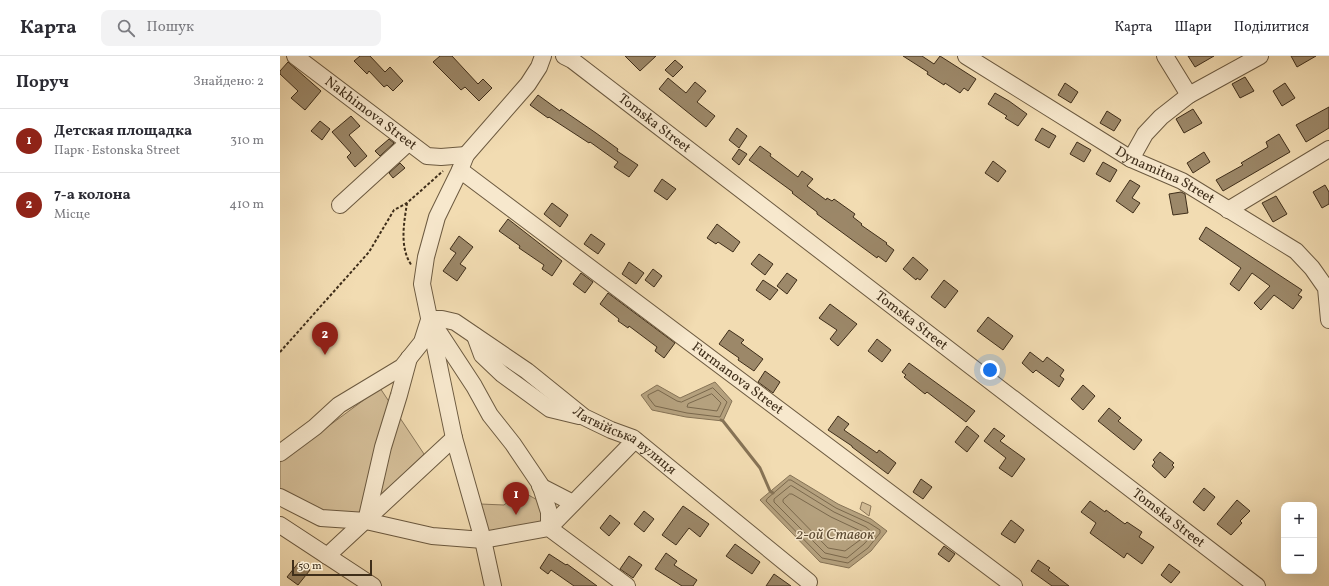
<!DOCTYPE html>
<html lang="uk">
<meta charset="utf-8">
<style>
body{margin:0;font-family:Vollkorn,serif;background:#f2f2f3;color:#2b2b33}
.controls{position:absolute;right:12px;bottom:12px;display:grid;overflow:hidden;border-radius:8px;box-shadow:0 4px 16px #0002}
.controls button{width:36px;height:36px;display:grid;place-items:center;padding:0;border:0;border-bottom:1px solid #e1e1e2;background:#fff;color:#2b2b33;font:20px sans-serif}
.scale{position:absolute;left:12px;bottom:10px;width:80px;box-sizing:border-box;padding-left:4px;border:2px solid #3f2e1a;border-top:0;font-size:11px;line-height:14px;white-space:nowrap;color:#3f2e1a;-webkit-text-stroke:3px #f7e8cd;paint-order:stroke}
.you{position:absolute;left:710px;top:314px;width:14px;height:14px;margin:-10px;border:3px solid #fff;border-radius:50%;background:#1a73e8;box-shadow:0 0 0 6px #1a73e833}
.badge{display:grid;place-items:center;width:26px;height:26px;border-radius:50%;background:#8f2418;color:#fff;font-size:13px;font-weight:700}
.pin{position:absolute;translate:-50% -33px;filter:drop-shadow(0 1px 2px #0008)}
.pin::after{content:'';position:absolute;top:21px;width:14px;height:12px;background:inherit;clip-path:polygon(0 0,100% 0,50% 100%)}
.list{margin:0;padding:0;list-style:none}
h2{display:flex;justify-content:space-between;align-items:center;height:52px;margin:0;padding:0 16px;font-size:17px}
h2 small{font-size:13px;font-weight:400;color:#7c7c81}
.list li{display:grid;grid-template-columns:26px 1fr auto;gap:12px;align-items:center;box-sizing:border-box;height:64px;padding:0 16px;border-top:1px solid #e1e1e2}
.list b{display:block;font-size:15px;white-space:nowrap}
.list p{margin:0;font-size:13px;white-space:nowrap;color:#7c7c81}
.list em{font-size:13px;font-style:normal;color:#7c7c81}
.icon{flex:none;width:22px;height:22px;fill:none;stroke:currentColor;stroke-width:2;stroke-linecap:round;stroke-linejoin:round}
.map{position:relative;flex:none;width:1049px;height:530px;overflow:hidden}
header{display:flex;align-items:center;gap:24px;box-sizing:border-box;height:56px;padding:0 20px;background:#fff;border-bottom:1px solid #e1e1e2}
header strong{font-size:19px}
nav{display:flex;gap:22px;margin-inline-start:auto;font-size:14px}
.search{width:280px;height:36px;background:#f2f2f3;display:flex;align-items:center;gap:10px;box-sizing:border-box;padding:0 14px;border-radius:8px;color:#7c7c81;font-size:15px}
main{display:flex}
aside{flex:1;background:#fff}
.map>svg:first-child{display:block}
.green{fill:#d4be98;stroke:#8a7659}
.water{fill:#b5a17e;stroke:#867356}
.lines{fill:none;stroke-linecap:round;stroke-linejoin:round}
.shore{stroke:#7a684c;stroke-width:1}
.stream{stroke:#867356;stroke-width:3}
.building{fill:#9c8869;stroke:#3f2e1a}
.minor-casing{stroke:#6c5a40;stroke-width:18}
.path{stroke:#3f2e1a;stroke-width:2;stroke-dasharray:3 2;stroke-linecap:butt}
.minor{stroke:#f7e8cd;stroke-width:16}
.labels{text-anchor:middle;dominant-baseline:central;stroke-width:3;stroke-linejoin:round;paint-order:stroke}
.street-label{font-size:14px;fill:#3f2e1a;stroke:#f7e8cd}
.water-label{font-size:15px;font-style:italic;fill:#5c4b33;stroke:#f7e8cd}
</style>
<header>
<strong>Карта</strong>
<div class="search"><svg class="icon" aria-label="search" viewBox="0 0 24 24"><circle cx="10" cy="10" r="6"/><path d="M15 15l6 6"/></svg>Пошук</div>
<nav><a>Карта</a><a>Шари</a><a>Поділитися</a></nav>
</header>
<main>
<aside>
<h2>Поруч<small>Знайдено: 2</small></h2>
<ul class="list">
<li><span class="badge">1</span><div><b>Детская площадка</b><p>Парк · Estonska Street</p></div><em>310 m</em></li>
<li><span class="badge">2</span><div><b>7-а колона</b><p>Місце</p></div><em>410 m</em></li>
</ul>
</aside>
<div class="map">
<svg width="1049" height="530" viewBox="0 0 1049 530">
<rect width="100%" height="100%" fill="#f2dcb2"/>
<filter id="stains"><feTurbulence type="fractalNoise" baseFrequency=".005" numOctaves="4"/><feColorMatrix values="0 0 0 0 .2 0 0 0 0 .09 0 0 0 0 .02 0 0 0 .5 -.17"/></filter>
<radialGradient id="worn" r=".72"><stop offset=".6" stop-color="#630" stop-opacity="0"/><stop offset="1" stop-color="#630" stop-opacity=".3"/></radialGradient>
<path class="green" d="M100,332l44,66 -62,60 -42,-1 -40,-24v-27z
M241,435l22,12 2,20 -55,13 -10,-32 24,1z
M582,446l9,4 -2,10 -9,-7z"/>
<path class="water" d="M435,326l17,19 -9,20 -37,-4 -34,-7 -11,-15 16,-10 23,13z
M510,419l48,29 33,15 16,12 -16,20 -22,17 -29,-6 -60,-62z"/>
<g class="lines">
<path class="shore" d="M433,332l14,14 -7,15 -33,-4 -32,-7 -7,-9v-2l10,-5 19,11 4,1z
M432,338l9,9 -4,8 -30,-4 1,-3z
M509,424h2l45,28 33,15 11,7v3l-12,15 -20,15 -26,-5 -56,-57 1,-2z
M512,430l42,26 32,15 6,5 1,2 -9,10 -17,14 -22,-5 -51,-51v-3l16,-13z
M510,438h2l39,23 32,15 1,3 -4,5 -15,11 -17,-3 -45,-46v-2z"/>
<path class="stream" d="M441,364l2,1 37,47 10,23 3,2"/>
</g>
<path class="building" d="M80,0h10l15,16 5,-5 13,14 -10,10 -6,-6 -3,2 -15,-16 -2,3 -13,-13z
M160,0h12l26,28 5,-5 9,9 -13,13 -14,-14 -4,3 -28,-28z
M345,0h31l-16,15z
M623,0h19l12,8 6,-8 36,23 -8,12 -4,-3 -4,5 -15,-10 -1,2 -17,-11 1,-2z
M908,0h26l-19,11z
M1011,0h25l-19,11z
M395,4l8,7 -10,10 -8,-7z
M8,6l33,29 -16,19 -14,-12 7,-7 -18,-17v-3z
M965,21l9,14 -14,7 -8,-14z
M388,22l18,15 9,-11 11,9 -9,11 18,14 -9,11 -47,-38z
M785,27l13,9 -7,11 -13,-8z
M1005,27l10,15 -13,8 -9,-15z
M715,37l14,8 18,13 -9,12 -13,-8 2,-2 -19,-12z
M258,39l22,16 1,-2 35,24 22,16 -1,2 21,14 -9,12 -15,-10 4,-5 -28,-20 -1,1 -40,-26 -1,1 -18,-13z
M1049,51v21l-23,14 -10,-17z
M913,53l9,14 -18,10 -8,-14z
M827,55l14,9 -7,11 -14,-8z
M71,60l9,10 -11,9 18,21 -12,11 -8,-10 4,-4 -19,-21z
M40,65l10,8 -8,11 -11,-9z
M457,72l10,8 -8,12 -10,-8z
M762,72l14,8 -7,12 -14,-8z
M999,78l11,18 -67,39 -7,-11 27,-15 -2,-2 27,-16 -2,-5z
M109,83l5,4 -14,13 -5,-5z
M797,86l14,8 -7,12 -14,-8z
M480,90l11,8 -1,2 28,21 4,-6 11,8 -6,7 19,14 1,-2 5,3 2,-2 21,15 -2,3 9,7 -1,1 26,18 -1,1 8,6 -8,12 -8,-6 -1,2 -60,-44v-2l-25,-19 1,-1 -44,-32z
M459,93l8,5 -8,11 -7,-6z
M924,96l6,10 -17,11 -6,-10z
M713,105l13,10 -8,11 -13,-9z
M823,106l14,8 -7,12 -14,-8z
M120,107l5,5 -12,10 -4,-5z
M382,123l14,10 -9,11 -13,-9z
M850,124l10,6 -8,12 8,5 -7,10 -17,-12z
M1045,129l4,7v12l-7,4 -9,-16z
M901,136l4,2 3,19 -15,2 -4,-21z
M996,140l11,18 -14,8 -11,-19z
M272,147l16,12 -8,12 -16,-13z
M228,163l54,42 -10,15 -10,-7 2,-4 -25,-17 1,-2 -21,-15z
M437,168l23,18 -7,10 -15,-10 -2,2 -9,-6z
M926,171l96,63 -4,5 4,2 -9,12 -19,-14 -13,15 -7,-7 16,-17 -18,-13 -13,18 -9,-7 11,-16 -42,-29z
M311,178l14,10 -7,10 -14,-10z
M179,180l14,11 -13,17 6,4 -9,13 -14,-10 13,-18 -6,-4z
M479,198l14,10 -8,11 -14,-11z
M633,201l15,13 -8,10 -3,-2 -1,2 -13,-11z
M349,206l15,11 -8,11 -14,-10z
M373,213l9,7 -8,11 -9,-7z
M301,217l12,9 -8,11 -12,-9z
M507,217l10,7 -10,14 -10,-8z
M483,224l15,10 -8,10 -14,-10z
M664,224l14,11 -13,17 -14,-11z
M328,237l67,50 -11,15 -9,-7 2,-4 -28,-21 -1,2 -10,-7 1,-2 -19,-15z
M550,248l27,20 -19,22 -8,-7 7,-9 -18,-12z
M708,261l25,19 -10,14 -26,-19z
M449,274l15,10 -3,3 22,16 -9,12 -16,-11 1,-2 -20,-14z
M597,283l14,11 -9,12 -14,-11z
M750,296l13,10 4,-5 17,13 -4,6 4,3 -5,8 -23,-17 -3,3 -11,-10z
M629,307l66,48 -9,11 -39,-30 -2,2 -21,-17 2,-2 -4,-3z
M485,315l15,11 -7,11 -15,-11z
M803,329l12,11 -12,14 -12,-11z
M829,352l12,10 -3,3 24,19 -8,10 -36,-29z
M558,360l11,8 -5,6 33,23 2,-3 17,13 -8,11 -36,-27v-1l-24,-16z
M687,370l12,10 -12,16 -12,-10z
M714,372l11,8 -5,5 25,18 -13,18 -13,-9 7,-10 -22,-17z
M880,396l14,11 -2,2 2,2 -9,11 -13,-12 3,-4 -2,-2z
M641,423l11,8 -9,12 -10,-7z
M924,432l11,9 -11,14 -11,-9z
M957,444l13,11 -10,10 2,2 -11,12 -14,-11z
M810,445l15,11 1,-2 19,14 2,-2 15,10 -3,5 15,10 -12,17 -15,-11 -3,5 -34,-25 6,-10 -15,-11z
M403,450l26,18 -9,13 -11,-9 -13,17 -14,-10z
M364,455l10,8 -10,13 -10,-8z
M330,459l10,8 -11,13 -9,-8z
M731,464l13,10 -9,13 -14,-9z
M455,488l25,18 -8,12 -26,-18z
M664,490l11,8 -6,8 -11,-8z
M386,497l11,8 -3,4 23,15 -4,6h-11l-27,-17z
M269,498l17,11 1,-1 30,22h-23l-23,-16 -3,4 -8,-6z
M349,500l13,9 -9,13 -13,-9z
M758,504l12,8 -2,2 21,16h-17l-21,-15z
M19,506l11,8 -12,15 -11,-8z
M889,508l11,8 -9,11 -10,-8z
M494,518l17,12h-25z"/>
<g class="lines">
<g class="minor-casing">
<g id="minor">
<path id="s1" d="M15,0l132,100 14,1 25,-2"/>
<path id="s2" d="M284,0l8,4 685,526"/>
<path id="s3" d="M686,0l165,103 51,22 114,70 16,17 14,20 3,32"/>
<path d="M885,0l24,39"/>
<path d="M851,103l14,-25 16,-17 28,-22 71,-39"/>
<path id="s4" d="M180,114l554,416"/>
<path d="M60,149l68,-62"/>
<path d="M948,154l101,-61"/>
<path id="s5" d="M150,263h12l13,3 72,49 57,46 27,13 22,8 176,144"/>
<path d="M154,269l40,61 16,29 23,29 27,40 9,28v16"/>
<path d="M195,280l7,19 20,19 48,35 29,7"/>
<path d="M0,397l35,-26 24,-22 63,-38 20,-25 7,-22"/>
<path d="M260,430l33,17"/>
<path d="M0,441l41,21 45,3 66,15 51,4 66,-12 78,58"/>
<path d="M86,465l17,-74 16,-52 10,-37"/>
<path d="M0,469l93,61"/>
<path d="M269,472l86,-88"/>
<path d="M47,500l127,-118"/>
<path d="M213,530l-10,-46 -29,-102 -32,-154 4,-27 11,-40 23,-47 6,-15 62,-71 11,-17 4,-11"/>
</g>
</g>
<path class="path" d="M127,147c-3,20 -8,45 5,63
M0,296l89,-100 25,-42 13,-7 36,-32"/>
<use href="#minor" class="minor"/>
</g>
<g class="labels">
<g class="street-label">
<text stroke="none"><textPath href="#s1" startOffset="95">Nakhimova Street</textPath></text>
<text stroke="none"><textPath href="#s2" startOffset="113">Tomska Street</textPath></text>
<text stroke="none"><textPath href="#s3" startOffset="232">Dynamitna Street</textPath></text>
<text stroke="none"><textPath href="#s2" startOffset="437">Tomska Street</textPath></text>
<text stroke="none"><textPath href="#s4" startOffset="347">Furmanova Street</textPath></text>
<text stroke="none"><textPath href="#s5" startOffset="233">Латвiйська вулиця</textPath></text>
<text stroke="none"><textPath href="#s2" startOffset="761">Tomska Street</textPath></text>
</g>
<g class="water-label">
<text x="555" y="479">2-ой Ставок</text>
</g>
</g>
<rect width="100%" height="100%" filter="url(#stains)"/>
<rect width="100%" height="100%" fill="url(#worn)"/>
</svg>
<div class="controls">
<button>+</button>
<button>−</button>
</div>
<div class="scale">50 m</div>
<div class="you"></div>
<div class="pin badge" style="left:236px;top:459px">1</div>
<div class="pin badge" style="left:45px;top:299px">2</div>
</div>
</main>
